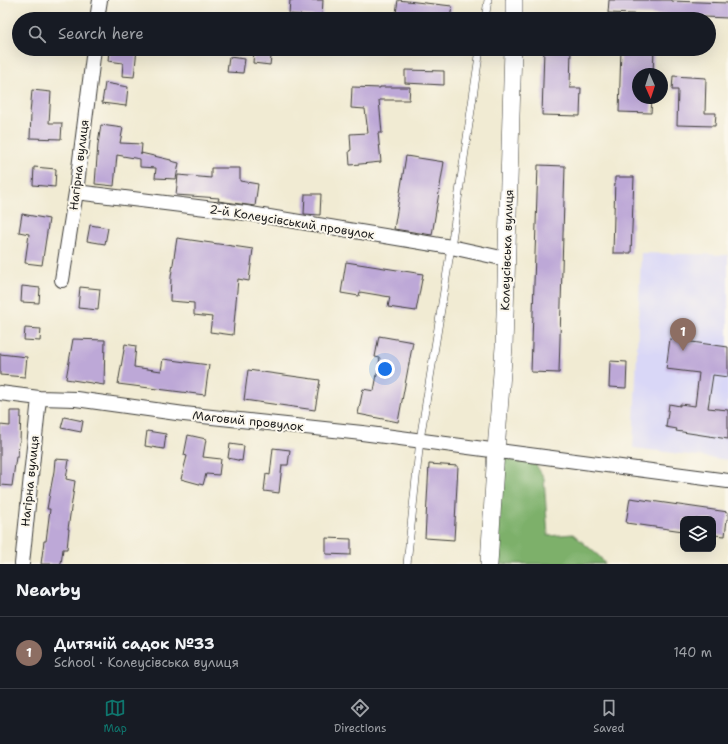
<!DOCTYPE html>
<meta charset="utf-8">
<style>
body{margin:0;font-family:"Shantell Sans",sans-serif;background:#242831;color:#f1f3f6}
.controls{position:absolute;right:12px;bottom:12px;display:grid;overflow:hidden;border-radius:8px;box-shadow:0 4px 16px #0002}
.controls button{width:36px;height:36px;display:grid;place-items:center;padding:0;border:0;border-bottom:1px solid #363941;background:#171b24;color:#f1f3f6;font:20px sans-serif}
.compass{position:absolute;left:632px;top:68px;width:36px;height:36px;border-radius:50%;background:#171b24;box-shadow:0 4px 16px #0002;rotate:177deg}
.you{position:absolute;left:385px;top:369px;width:14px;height:14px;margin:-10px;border:3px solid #fff;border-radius:50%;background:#1a73e8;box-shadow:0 0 0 6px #1a73e833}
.badge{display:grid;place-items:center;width:26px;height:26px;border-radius:50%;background:#0f766e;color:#fff;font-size:13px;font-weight:700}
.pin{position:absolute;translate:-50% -33px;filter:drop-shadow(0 1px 2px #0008)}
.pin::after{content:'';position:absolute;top:21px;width:14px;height:12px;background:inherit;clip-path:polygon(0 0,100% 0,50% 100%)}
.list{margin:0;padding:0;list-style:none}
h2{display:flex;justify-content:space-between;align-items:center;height:52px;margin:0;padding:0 16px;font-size:17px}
h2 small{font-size:13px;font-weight:400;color:#9ea1a6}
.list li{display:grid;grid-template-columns:26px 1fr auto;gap:12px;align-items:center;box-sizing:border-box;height:72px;padding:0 16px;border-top:1px solid #363941}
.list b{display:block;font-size:15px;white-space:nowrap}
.list p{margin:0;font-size:13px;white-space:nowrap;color:#9ea1a6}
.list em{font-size:13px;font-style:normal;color:#9ea1a6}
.icon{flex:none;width:22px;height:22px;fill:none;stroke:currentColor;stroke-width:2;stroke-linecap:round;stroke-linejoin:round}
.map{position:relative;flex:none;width:728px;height:564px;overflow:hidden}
.search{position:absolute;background:#171b24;box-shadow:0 4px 16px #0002;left:12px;right:12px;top:12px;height:44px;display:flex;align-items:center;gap:10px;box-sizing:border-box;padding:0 14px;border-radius:22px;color:#9ea1a6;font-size:15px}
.sheet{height:124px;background:#171b24}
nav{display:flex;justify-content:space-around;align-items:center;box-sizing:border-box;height:56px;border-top:1px solid #363941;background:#171b24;font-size:11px;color:#9ea1a6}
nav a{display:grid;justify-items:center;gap:2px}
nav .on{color:#0f766e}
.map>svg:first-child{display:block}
.built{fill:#d9d7f7}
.forest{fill:#7db06a;stroke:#4c6643}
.building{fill:#bda8d7}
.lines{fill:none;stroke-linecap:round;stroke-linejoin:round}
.service-casing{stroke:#3c3b37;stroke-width:8}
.minor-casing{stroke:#3c3b37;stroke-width:16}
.tertiary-casing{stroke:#3c3b37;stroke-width:18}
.service{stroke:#fff;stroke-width:7}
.minor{stroke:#fff;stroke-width:14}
.tertiary{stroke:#fff;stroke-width:17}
.labels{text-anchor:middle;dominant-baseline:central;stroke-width:4;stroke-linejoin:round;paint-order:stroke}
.street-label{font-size:12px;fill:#1c1c1c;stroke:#fbf7ec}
</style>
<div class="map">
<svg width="728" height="564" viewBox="0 0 728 564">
<rect width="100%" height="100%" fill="#fbf7ec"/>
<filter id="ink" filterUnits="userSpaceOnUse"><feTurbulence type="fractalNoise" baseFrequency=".025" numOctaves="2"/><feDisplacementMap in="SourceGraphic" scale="8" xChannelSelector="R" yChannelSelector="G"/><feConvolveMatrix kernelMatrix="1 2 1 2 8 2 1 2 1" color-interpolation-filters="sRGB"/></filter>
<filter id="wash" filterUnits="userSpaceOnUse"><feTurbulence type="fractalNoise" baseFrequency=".012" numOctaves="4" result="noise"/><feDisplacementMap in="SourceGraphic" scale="16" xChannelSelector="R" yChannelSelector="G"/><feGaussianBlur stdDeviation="0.9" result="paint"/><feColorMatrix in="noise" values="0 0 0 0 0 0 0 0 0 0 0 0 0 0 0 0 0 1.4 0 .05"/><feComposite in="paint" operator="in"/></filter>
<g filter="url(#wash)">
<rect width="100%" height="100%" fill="#f1ebd3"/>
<path class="built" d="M641,253l87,2v205l-95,-12z"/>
<path class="forest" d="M500,456l35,7 9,15 4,58 25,-2 27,23 5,7h-112z"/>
<g id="blocks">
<path class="building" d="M290,0h33l-1,17 -33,-3z
M398,0l54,6 -2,13 -54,-6z
M609,0h63v1l56,2v15l-120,-5z
M109,49h28l-3,28 -12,-1 1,-13 -15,-2z
M254,49h18l-2,16 -17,-2z
M544,49h27l-1,39h11l-1,28 -38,-1z
M621,49h33l-1,25h-15v24h14l-1,15 -32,-1z
M229,57l16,2 -2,14 -16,-1z
M405,70l39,1v14l-39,-2z
M673,76l33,2 -1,35h11l-1,13 -38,-1 1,-35h-6z
M105,83l23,4 -2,19 -24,-3z
M352,87l28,1v-1h30l-1,13h-30l3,33h-4l3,29 -31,3 -1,-14 2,-1 -1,-16 18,-1 -3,-24 -14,-1z
M32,90l19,2 -2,31h13l-1,16 -31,-1 1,-24h-1z
M101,125l22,3 -3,15 22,1 -1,11v-2l30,7v1l8,2 -3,16 -21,-1 1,-10 -16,-1v-8l-23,-4 -3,31 -19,-2 3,-40z
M406,156l38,6 -12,73 -38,-6z
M538,165l27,1 -6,207 -28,-1z
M34,167l22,2 -1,18 -22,-2z
M211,168h29v13l18,3 -3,22 -37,-5 1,-3 -43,-3 2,-20 33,3z
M615,177h19l-3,76h-18z
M305,194h16l-1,21 -16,-1z
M22,214l27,5 -7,46 -17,-2 4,-29 -10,-2z
M90,225l18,3 -3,16 -18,-3z
M177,238l76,11 -4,32 -11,-2 -5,56 -23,-3 2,-15 -18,-2v-12l-24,-2 1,-24z
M346,262l77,12 -7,37 -28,-4 2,-10 -30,-5 -1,4 -18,-3z
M22,286l18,2 -1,15 -18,-1z
M80,287l20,2 -2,21 -20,-2z
M25,328l16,1 -1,12 -16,-1z
M379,336l34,6 -15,80 -40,-8 5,-25 11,2 6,-33 -5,-1z
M73,339l32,1 -1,45 -38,-6z
M670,339l58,8v30l-15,-2 -5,33 20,2v29l-52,-8 1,-2 -11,-2 3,-23 11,2v-2l15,2 4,-33 -33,-4z
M125,344l11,2 -2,21 27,4 2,-12 46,6 -4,30 -87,-11z
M0,354l27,3 -2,20 -25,-2z
M610,361l17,1 -1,26 -17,-1z
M248,370l72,10 -5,30 -71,-10z
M10,411h11l-1,31h-1l-1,15h-2l-4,29 -12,-1v-60l10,1z
M64,417l19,4 -2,11 -20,-4z
M147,431l19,3 -2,15 -19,-3z
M188,435l18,4 -3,18 18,2 -2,16 -13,-1 -3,11 -22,-6 6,-23 -3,-1z
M230,444l14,2 -2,15 -14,-3z
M273,448l17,2 -2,15h-6l-3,28 -15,-2 2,-17 4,1z
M55,459l14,1 -3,19 9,2 -7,48h1l-2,20h-4l-2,15h-20l3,-23h2l4,-32h-3l7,-38z
M429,464l29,2 -4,74 -29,-2z
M630,498l98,14v7h-1l-2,17 -12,-1v-16h-30v12l-57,-8z
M326,538l25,1v16l-25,-1z"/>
</g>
</g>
<g filter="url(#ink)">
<use href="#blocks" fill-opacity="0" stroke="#3c3b37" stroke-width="1"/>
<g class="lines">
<g class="service-casing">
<path id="service" d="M485,19l3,-19
M407,564l13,-124 31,-193 29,-198"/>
</g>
<g class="minor-casing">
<path id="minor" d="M97,19l3,-19
M76,192l170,21 205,34 55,12
M62,280l14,-88 18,-143
M0,393l39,5 37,1 108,15 178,19 366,48
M22,564l17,-166"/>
</g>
<g class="tertiary-casing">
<path id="tertiary" d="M514,19v-19
M489,564l7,-114 8,-103 9,-298"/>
</g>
<use href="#service" class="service"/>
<use href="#minor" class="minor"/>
<use href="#tertiary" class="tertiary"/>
</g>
</g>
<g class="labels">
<g class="street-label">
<text transform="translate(79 165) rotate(-83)">Нагірна вулиця</text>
<text transform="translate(292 222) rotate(9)">2-й Колеусівський провулок</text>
<text transform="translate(507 250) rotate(-88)">Колеусівська вулиця</text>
<text transform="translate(248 421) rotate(6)">Маговий провулок</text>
<text transform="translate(30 481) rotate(-84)">Нагірна вулиця</text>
</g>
</g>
</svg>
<div class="controls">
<button><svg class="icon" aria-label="layers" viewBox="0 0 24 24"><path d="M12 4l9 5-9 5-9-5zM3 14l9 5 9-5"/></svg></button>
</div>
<svg class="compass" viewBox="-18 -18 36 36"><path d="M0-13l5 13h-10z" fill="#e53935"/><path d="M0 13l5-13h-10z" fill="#9ea1a6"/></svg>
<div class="you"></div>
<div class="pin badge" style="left:683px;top:351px;background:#8d6e63">1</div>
<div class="search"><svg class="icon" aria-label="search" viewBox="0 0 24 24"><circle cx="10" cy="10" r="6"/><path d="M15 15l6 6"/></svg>Search here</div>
</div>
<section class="sheet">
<h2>Nearby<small></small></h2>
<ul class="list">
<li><span class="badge" style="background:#8d6e63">1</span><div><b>Дитячій садок №33</b><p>School · Колеусівська вулиця</p></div><em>140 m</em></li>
</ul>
</section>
<nav>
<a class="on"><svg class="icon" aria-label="map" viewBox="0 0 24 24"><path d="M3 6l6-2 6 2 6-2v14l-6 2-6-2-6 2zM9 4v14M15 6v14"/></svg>Map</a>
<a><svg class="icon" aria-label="directions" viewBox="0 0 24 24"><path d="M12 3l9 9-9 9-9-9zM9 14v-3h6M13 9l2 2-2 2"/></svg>Directions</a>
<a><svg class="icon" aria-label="saved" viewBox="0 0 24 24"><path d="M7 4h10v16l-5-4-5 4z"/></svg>Saved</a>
</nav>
